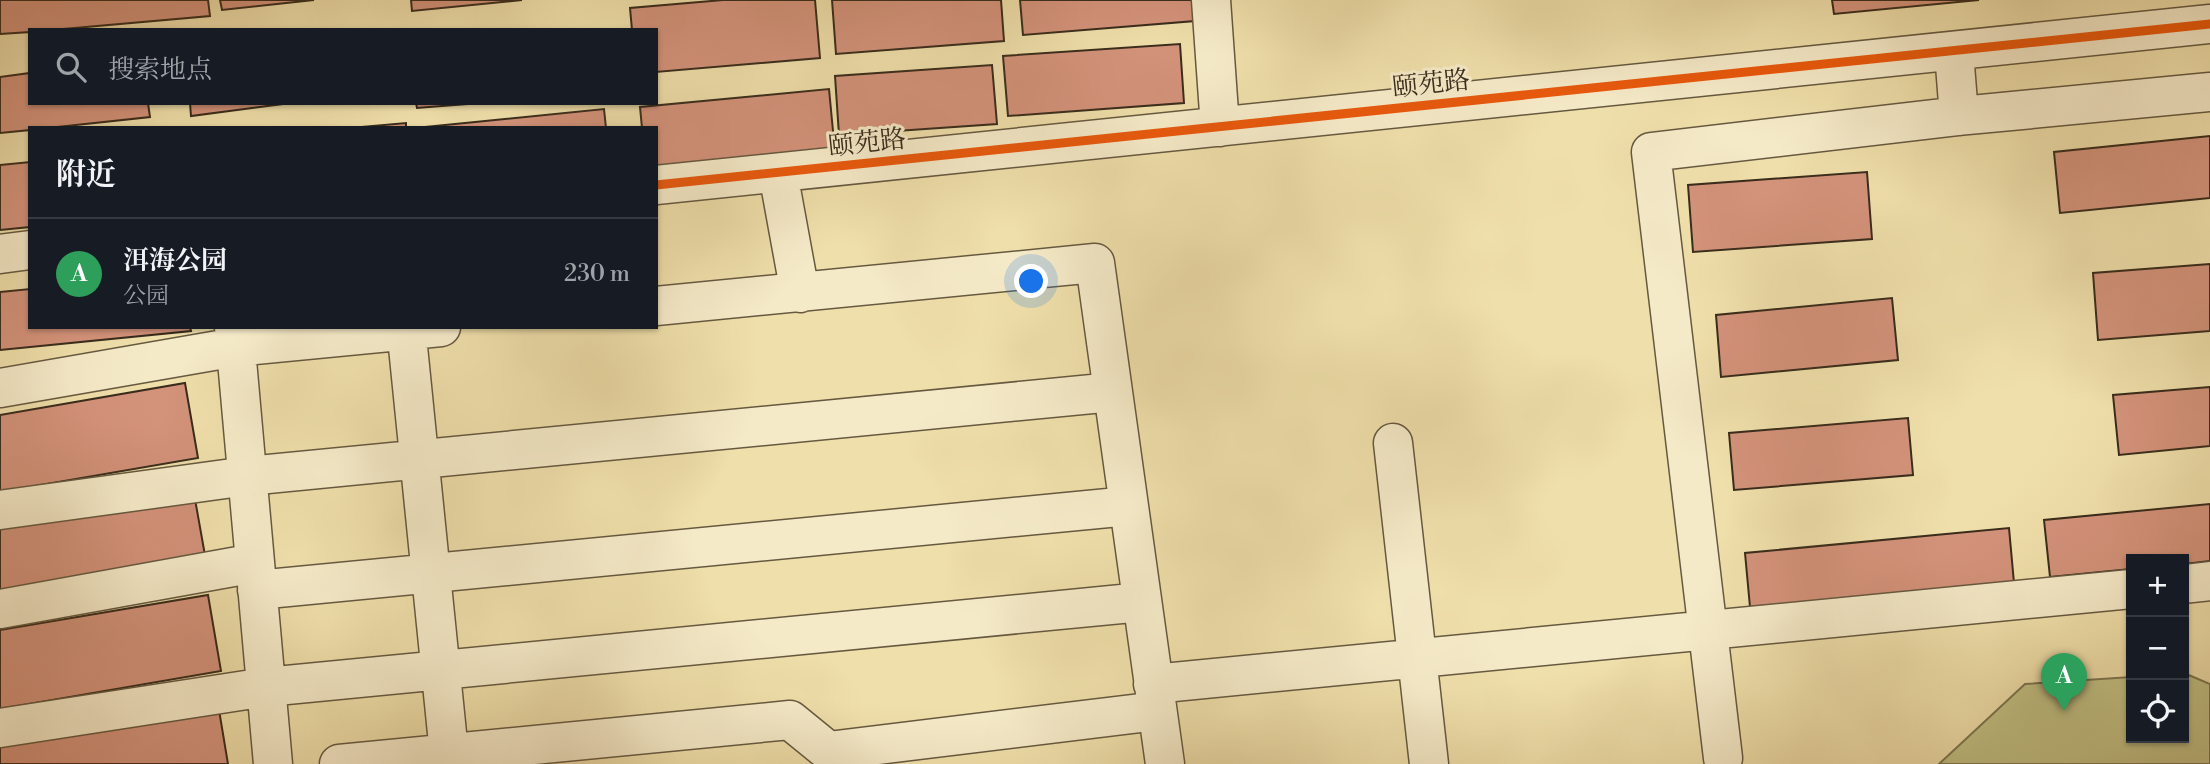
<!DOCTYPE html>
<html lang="zh">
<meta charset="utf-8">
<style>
body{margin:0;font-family:"Libre Bodoni","Noto Serif SC",serif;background:#20242c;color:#f1f3f6}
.controls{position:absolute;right:21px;bottom:21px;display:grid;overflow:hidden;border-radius:0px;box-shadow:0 2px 5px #0004}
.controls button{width:63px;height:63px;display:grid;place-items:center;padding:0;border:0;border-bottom:2px solid #363941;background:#171b24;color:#f1f3f6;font:35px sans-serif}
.you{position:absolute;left:1032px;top:282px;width:24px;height:24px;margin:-18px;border:5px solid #fff;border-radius:50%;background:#1a73e8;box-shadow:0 0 0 10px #1a73e833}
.badge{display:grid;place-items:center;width:46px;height:46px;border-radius:50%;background:#c59692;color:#fff;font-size:23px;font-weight:700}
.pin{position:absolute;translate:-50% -58px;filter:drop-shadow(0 2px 4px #0008)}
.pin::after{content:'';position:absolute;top:37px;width:24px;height:21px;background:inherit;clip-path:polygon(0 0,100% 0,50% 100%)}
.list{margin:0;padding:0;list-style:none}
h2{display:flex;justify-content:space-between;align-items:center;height:91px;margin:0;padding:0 28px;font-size:30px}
h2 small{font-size:23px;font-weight:400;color:#9ea1a6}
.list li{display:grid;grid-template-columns:46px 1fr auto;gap:21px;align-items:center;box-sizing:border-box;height:112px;padding:0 28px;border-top:2px solid #363941}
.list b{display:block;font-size:26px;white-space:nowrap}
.list p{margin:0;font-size:23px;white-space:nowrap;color:#9ea1a6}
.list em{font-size:23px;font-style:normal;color:#9ea1a6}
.icon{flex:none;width:38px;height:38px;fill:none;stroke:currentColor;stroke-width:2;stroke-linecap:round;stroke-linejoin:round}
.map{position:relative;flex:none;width:2210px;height:764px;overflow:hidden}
.search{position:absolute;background:#171b24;box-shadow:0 2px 5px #0004;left:28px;top:28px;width:630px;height:77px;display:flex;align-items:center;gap:18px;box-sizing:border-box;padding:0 24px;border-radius:0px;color:#9ea1a6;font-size:26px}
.panel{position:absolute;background:#171b24;box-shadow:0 2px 5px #0004;left:28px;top:126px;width:630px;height:203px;border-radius:0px}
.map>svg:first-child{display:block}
.green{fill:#c1c084;stroke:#7d7650;stroke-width:2}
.building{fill:#d3927a;stroke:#392c1c;stroke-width:2}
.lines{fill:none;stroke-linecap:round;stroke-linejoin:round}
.minor-casing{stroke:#665940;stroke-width:41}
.minor{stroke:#f5eac8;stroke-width:38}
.cycleway-casing{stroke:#f5eac8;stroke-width:13}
.cycleway{stroke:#e8590c;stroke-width:9}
.labels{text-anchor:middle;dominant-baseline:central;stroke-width:6;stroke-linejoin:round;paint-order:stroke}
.street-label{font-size:26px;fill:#392c1c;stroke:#f5eac8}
</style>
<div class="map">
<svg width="2210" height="764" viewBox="0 0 2210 764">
<rect width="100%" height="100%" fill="#efdfaa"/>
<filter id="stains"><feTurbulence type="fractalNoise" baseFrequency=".00286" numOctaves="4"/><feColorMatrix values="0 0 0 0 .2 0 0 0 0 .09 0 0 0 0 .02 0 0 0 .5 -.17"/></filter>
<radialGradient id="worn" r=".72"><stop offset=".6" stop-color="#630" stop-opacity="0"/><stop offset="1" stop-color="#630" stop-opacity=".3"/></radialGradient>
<path class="green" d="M2184,673l26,11v80h-271l86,-80 106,-7v61h53z"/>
<path class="building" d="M0,0h208l2,16 -158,14h-22v2l-30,2z
M220,0h94l-92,10z
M411,0h111l-110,11z
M723,0h92l5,58 -164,14v-42h-24l-2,-22z
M832,0h169l3,41 -168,13z
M1020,0h173l2,21 -172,14z
M1832,0h147l-145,14z
M1180,44l4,59 -176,13 -5,-60z
M992,65l5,59 -158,11 -4,-59z
M30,73v30h118l2,14 -102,11h-18v2l-30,3v-56z
M829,89l6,63 -179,17v-41h-14l-2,-21z
M190,103h101l-100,13z
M416,103h65l-64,5z
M604,109l2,19 -181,-1z
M406,123v5h-56z
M2210,136v62l-150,15 -6,-61z
M30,162v65l-30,3v-65z
M1867,172l5,67 -179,13 -5,-67z
M2210,264v67l-112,9 -5,-67z
M30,289v38h160l1,4 -191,19v-58z
M1892,298l6,62 -177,17 -5,-62z
M185,383l13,75 -198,34v-77z
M2210,387v59l-91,9 -6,-60z
M1908,418l5,57 -179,15 -5,-57z
M193,488l13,73 -206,35v-75z
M2210,504v57l-26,3v-5h-53v10l-81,8 -6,-57z
M2009,528l5,55 -264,24 -5,-54z
M208,595l13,76 -221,38v-79z
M218,704l10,60h-228v-22z"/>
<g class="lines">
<g class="minor-casing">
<path id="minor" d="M1211,0l9,127
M1954,52l5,64
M778,173l22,120
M656,185l1554,-161
M0,254l30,-4
M656,306l439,-43 70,501
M234,327l39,437
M406,327l43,426
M0,388l236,-41 205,-20
M1393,443l36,321
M0,510l247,-34 866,-84
M2184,584l26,-3
M257,590l872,-84
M0,609l255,-46
M1153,684l978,-95
M0,728l266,-41 876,-85
M828,751l329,-40
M1723,758l-72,-606 308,-36 251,-24
M339,764l451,-44 54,44"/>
</g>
<use href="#minor" class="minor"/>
<g class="cycleway-casing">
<path id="cycleway" d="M656,185l1554,-161"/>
</g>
<use href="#cycleway" class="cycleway"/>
</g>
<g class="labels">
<g class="street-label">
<text transform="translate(1431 84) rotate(-6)">颐苑路</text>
<text transform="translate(867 143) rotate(-6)">颐苑路</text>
</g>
</g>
<rect width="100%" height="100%" filter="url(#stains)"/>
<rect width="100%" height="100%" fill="url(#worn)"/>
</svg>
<div class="controls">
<button>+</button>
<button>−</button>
<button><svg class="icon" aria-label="locate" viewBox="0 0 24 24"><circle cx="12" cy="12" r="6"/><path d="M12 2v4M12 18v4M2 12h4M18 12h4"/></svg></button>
</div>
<div class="you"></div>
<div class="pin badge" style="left:2064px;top:711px;background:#2e9e5b">A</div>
<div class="search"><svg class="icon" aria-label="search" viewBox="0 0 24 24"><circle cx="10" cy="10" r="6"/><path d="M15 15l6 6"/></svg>搜索地点</div>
<section class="panel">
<h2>附近<small></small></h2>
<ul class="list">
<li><span class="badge" style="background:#2e9e5b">A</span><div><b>洱海公园</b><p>公园</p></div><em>230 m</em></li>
</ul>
</section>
</div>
